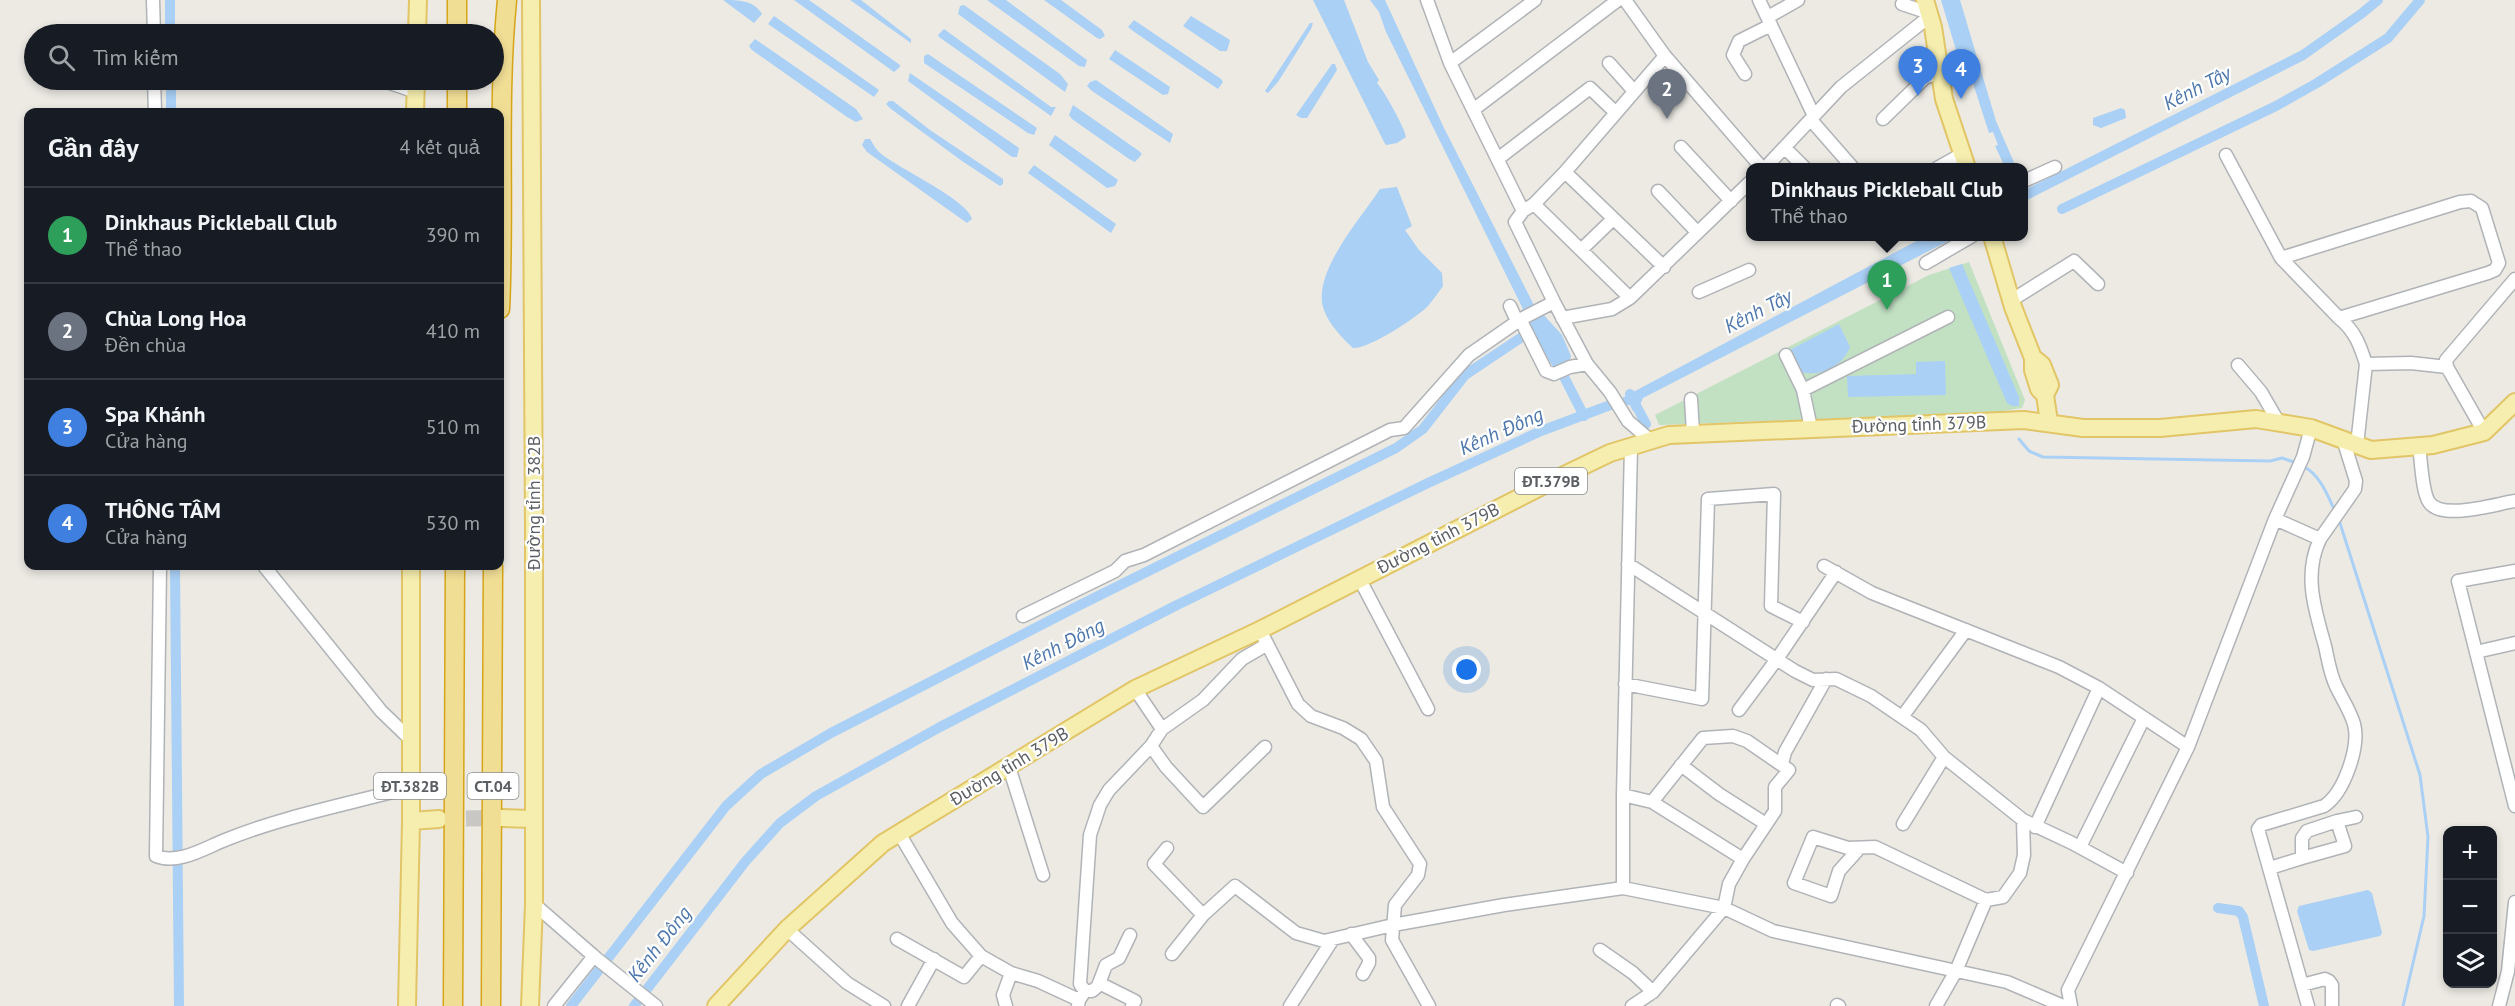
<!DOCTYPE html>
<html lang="vi">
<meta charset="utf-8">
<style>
body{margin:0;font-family:"PT Sans",sans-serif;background:#242831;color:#f1f3f6}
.controls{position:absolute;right:18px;bottom:18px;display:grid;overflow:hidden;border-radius:12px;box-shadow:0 3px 9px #0003}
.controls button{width:54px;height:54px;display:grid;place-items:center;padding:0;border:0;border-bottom:2px solid #363941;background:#171b24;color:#f1f3f6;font:30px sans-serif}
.you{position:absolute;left:1467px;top:670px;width:21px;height:21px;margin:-15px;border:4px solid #fff;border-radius:50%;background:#1a73e8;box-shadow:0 0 0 9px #1a73e833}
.badge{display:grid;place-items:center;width:39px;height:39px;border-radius:50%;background:#8c9099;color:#fff;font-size:20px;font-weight:700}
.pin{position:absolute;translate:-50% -50px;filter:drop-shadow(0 2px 3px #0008)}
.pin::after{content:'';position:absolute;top:32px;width:21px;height:18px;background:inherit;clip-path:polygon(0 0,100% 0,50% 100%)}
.popup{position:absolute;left:1746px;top:163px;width:282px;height:78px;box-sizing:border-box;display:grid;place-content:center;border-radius:12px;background:#171b24;filter:drop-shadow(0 2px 4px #0005);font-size:20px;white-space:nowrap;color:#9ea1a6}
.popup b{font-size:22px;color:#f1f3f6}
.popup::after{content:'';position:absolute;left:50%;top:100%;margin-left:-12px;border:12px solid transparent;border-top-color:#171b24}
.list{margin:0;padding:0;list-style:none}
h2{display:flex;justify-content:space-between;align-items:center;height:78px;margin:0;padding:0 24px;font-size:26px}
h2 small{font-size:20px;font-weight:400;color:#9ea1a6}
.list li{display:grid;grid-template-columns:39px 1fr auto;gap:18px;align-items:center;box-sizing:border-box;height:96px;padding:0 24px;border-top:2px solid #363941}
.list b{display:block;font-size:22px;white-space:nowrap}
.list p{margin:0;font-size:20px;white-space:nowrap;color:#9ea1a6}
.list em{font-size:20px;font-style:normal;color:#9ea1a6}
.icon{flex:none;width:33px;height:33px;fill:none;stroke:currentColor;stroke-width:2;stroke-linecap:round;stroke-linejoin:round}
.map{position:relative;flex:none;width:2515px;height:1006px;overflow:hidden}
.search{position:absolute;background:#171b24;box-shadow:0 3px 9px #0003;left:24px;top:24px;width:480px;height:66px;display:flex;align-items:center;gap:15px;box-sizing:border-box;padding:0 21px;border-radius:33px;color:#9ea1a6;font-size:22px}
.panel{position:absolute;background:#171b24;box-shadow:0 3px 9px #0003;left:24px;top:108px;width:480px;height:462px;border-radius:12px}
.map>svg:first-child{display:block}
.green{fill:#c2e1c3}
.water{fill:#aad0f5}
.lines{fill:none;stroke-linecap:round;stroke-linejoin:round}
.stream{stroke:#aad0f5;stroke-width:3}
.canal{stroke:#aad0f5;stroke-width:10}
.major-tunnel{stroke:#c8c7c3;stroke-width:16;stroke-dasharray:16 8;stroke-linecap:butt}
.minor-casing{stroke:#b0b3b7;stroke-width:15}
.major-casing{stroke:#e1c567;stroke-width:20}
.highway-casing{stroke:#d6a519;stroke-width:21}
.minor{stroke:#fff;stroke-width:12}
.major{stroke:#f5eeae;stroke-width:16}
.highway{stroke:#f1de95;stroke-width:18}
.labels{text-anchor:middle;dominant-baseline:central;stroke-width:4.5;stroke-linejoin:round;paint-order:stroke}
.shield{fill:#fff;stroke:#8c8e91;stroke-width:1.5}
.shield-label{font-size:16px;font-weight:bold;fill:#5b5e62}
.street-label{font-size:18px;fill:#5b5e62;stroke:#fff}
.water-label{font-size:20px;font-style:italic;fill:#4d77ad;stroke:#fff}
</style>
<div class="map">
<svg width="2515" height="1006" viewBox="0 0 2515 1006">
<rect width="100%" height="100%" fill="#eceae3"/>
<path class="green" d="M1969,262l56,138 -3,8 -32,5 -331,12 -4,-10 274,-140z"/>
<path class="water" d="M723,0c15,0 31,0 39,14l-8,9z
M794,0h15l91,65v2l-6,5z
M850,0h11l50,39v4z
M987,0h19l81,60 -2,7 -6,-1z
M1044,0h17l41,30 3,6 -5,3 -3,-1z
M1313,0h31l24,62 11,18 -2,3c7,8 27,43 29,54l-9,6 -11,2 -2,-3z
M1370,0h15l58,126 96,189 4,-1 19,21 9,21 -2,8 -13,8 -30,-51 -4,-14 -136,-275 -7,-20z
M1941,0h19l36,121 20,46h-11l-10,-21 3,-1 -5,-13 -4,1 -27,-84 -6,1z
M964,5l96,69 8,10 -3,8 -107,-78 2,-8z
M774,16l105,74 -5,7 -106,-73z
M1191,16l39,24 -3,11h-7l-37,-25z
M1134,20l87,59 2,3 -5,7 -85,-58 -5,-4z
M1310,23h3l-2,6 -33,53 -10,11 -3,-2z
M944,29l107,78h5l-5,9 -112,-79 -1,-2z
M755,39l101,70 7,10 -7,3 -9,-5 -95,-67 -3,-4z
M1115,50l55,37 -2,7 -5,1 -54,-36z
M928,54l109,74 -3,7 -6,-2 -104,-70v-7z
M1332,64h3l2,6 -30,48h-6l-5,-3z
M910,73l109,75 -2,9h-5l-104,-76z
M1096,80l77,54 -3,9 -78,-52 -5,-5 3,-4z
M889,101h4l37,29 73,49v5l-3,2 -38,-25 -71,-52 -5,-5z
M1073,105l66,46 3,3 -7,8 -6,-3 -57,-40 -3,-4z
M2121,108l4,2 1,8 -25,10 -8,-3v-7z
M1055,135l63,45 -3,6 -8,2 -58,-43z
M865,139h5c2,3 5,9 8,12 16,16 90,48 94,68l-5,4 -100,-71 -5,-7z
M1034,165l82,59 -5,9 -83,-60z
M1397,187l15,39 -7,4 14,20 23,23 1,13c-5,7 -10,14 -15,20 -12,12 -59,43 -75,42 -12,-11 -29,-29 -31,-46 -4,-36 39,-84 58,-113z
M1924,237h32l-313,161 -4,9 -6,4 -3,-6h-5l-3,-7z
M1962,264l57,133v9h-7l-5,-3 -58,-135z
M1839,324l11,23c-8,20 -30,30 -50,25l-12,-21z
M1945,361l1,34 -98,2 -1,-21 69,-2v-12z
M2368,890l4,3 10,40 -2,3 -67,15 -4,-1 -12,-39 2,-5z"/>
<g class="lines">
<path class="stream" d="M2019,439l10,12 14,6 227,4 12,-3 15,5
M2303,466c17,9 24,28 32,45
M2339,520l81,255 8,62 -4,79 -21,90"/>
<path class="canal" d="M170,0v34
M171,80v32
M2024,196l279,-141 58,-41 17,-14
M2062,209l214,-103 41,-23 71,-45 32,-38
M1558,365l26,51
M1630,394l16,30 -4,2
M175,566l4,440
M2218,908l21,3 4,6 21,89
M571,1006l155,-200 35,-32 70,-41 249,-128 316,-157 27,-19 42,-54 60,-40
M634,1006l111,-144 35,-39 36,-27 124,-69 235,-121 253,-123 113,-52 72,-27"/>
<path class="major-tunnel" d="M442,819l59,-1"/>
<g class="minor-casing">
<path id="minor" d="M153,0l1,34
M1427,0l23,63 73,148 11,-7 96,94
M1625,0l40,56 97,112
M1759,0l55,116
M1902,4l27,9
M1768,17l30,-17
M1450,63l85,-63
M1609,63l24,27
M1745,74l-12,-19 6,-14 32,-16
M154,80l1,32
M381,80l35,12
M1473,110l145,-110
M1883,119l42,-41 15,-6
M1811,120l42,48
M1681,147l50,54
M1785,148l20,20
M2226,155l55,103 58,60 149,-45 7,-3 4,-7 -17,-55 -11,-7 -11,1 -179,56
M1499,158l91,-70 25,24
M1765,168l76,-81 89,-71
M1937,168l25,-14
M1565,172l99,95
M2024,181l31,-14
M1658,191l39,41
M1534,204l31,-32 100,-116
M1523,211l-8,11 39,80 33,62 23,28 18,29 22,19
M1581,250l32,-31
M1926,263l46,-27
M1699,292l50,-22
M2012,300l62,-39 24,23
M1510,306l7,15 6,4 23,46 8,3 16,-7 17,-3
M1562,318l50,-9 18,-11 120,-116
M2339,318c16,13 21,27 27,46l45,-1 36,4
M1786,355l17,35
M2238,365l23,27 18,31
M1691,399l2,34
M1811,428l-8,-38 145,-73
M2484,432l-37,-65 -1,-7 69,-81
M2357,445l9,-81
M2419,446c2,13 3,46 10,56 12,19 66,2 86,-1
M2275,519l45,20c-17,36 -5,71 5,107 3,13 5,28 11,40 6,13 14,24 18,38 6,23 -10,69 -30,82l-63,19 -3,4 50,177
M2320,539l35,-50 1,-8 -13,-42
M1628,564l167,107 18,9 23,-1 35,17 50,34 23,27 79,63 49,23 55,30
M160,566l-4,290c22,9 49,-8 69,-16 59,-24 124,-36 186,-53
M264,566l117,145 29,28
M1824,566l48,27 187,74 40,21 89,59
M2515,571l-57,10 57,225
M1359,578l69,131
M1023,616l92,-45 10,-10 19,-6 246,-125 14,-2 65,-73 52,-36 33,-17
M1260,630l38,74 13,12 32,12 18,11 15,22 7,46 37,57 -2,11 -23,30 -3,35 37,66
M2476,652l39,-9
M1625,684l77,15 6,-200 66,-5 -3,112 32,16
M1135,689l27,40 -11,17 15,21 37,40 62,-60
M1739,710l38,-51 59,-87
M1902,717l64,-87
M1162,729l41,-29 39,-41 24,-14
M1782,764l3,-12 41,-73
M1681,765l38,29 47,30
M1009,767l34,108
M1623,795l29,7 91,57
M2337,821l19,-4
M1903,824l41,-67
M2035,827l64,-139
M899,833l53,90 29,33 30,17 27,8 41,19 -1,6
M2080,847l64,-129
M1167,848l-13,16 49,51 32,-29 61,47 28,8 69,-16 111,-20 119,-17 101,20 49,23 234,51 56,24
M1857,851l-18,20 -8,25 -37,-13 19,-46 35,11 27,-1 111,53
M2270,868l32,-10v-20l5,-7 30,-10 8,25 -43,12
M1623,888v-93l8,-348
M534,904l62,54 60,48
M787,929l60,54 37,23
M1351,934l18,24v5l-6,11
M897,939l67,38 17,-21
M1600,950l33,23 20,19
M1172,954l31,-39
M1099,983l36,18 -3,5
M2302,985l23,-6 4,2 3,4v21
M1085,991h7l6,-5 8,-21 13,-7 11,-23
M1079,1000l6,-9 -5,-7 10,-149 10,-30 9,-15 42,-44
M1837,1005l2,1
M554,1006l40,-50
M908,1006l26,-47
M1006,1006l-3,-11 8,-22
M1290,1006l43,-67
M1632,1006l21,-14 71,-84 5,-24 14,-25 32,-48v-24l14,-17 -42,-29 -14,-5 -30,2 -51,64
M1936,1006l20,-35 30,-71 17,-3 17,-24 4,-18 -1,-35
M2071,1006l-3,-16 120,-243 87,-228 28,-62 8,-29
M2499,1006l9,-35 7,-69"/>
</g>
<g class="major-casing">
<path id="major" d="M1925,0l8,27 11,72 23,69
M417,34l1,-34
M415,112l1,-32
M1992,236l21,71 20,51v12l6,19 6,6
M2036,360l6,5 8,20 -5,10 4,27
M501,818l32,1
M411,821l28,-2
M407,1006l4,-185v-255
M530,1006l4,-102v-375l-3,-529
M716,1006l71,-77 96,-86 252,-154 125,-59 298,-152 52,-25 59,-18 355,-15 59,8h77l96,-9 55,9 60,22 62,-5 51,-13 31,-30"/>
</g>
<g class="highway-casing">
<path id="highway" d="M457,34v-34
M457,112v-32
M500,309c5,-103 -3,-207 7,-309
M453,1006l2,-440
M491,1006l2,-440"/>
</g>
<use href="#minor" class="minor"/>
<use href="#major" class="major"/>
<use href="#highway" class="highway"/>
</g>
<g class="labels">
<g class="shield">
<rect x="1515" y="468" width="72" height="26" rx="4.5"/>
<rect x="374" y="773" width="72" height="26" rx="4.5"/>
<rect x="467.5" y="773" width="51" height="26" rx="4.5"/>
</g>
<g class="shield-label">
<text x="1551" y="481">ĐT.379B</text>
<text x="410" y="786">ĐT.382B</text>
<text x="493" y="786">CT.04</text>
</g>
<g class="street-label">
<text transform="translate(1919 424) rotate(-2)">Đường tỉnh 379B</text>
<text transform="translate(533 503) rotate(-90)">Đường tỉnh 382B</text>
<text transform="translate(1438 538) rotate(-27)">Đường tỉnh 379B</text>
<text transform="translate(1009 766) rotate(-31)">Đường tỉnh 379B</text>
</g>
<g class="water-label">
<text transform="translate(2197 88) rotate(-27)">Kênh Tây</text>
<text transform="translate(1758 311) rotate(-27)">Kênh Tây</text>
<text transform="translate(1501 431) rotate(-24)">Kênh Đông</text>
<text transform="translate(1063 644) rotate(-27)">Kênh Đông</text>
<text transform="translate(659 944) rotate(-52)">Kênh Đông</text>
</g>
</g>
</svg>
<div class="controls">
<button>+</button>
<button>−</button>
<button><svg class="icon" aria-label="layers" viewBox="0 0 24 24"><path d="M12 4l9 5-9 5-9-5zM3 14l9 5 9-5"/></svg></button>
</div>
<div class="you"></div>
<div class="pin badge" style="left:1887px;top:310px;background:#2e9e5b">1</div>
<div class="popup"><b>Dinkhaus Pickleball Club</b>Thể thao</div>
<div class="pin badge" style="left:1667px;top:119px;background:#6b7280">2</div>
<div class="pin badge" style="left:1918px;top:96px;background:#3f7fe0">3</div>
<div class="pin badge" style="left:1961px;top:99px;background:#3f7fe0">4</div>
<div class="search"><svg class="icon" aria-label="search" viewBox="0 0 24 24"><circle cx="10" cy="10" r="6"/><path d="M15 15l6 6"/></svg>Tìm kiếm</div>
<section class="panel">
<h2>Gần đây<small>4 kết quả</small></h2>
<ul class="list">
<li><span class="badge" style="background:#2e9e5b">1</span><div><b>Dinkhaus Pickleball Club</b><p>Thể thao</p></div><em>390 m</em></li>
<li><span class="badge" style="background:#6b7280">2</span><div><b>Chùa Long Hoa</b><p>Đền chùa</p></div><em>410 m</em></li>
<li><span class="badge" style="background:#3f7fe0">3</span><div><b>Spa Khánh</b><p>Cửa hàng</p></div><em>510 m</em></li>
<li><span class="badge" style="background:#3f7fe0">4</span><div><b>THÔNG TÂM</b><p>Cửa hàng</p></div><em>530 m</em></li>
</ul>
</section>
</div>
